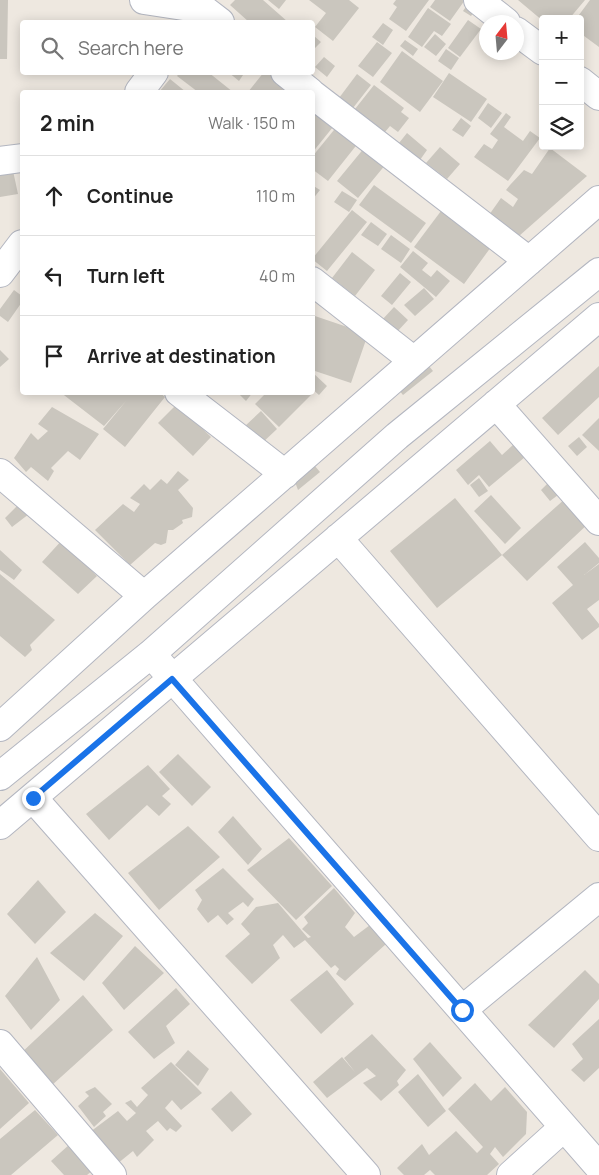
<!DOCTYPE html>
<meta charset="utf-8">
<style>
body{margin:0;font-family:Manrope,sans-serif;background:#f2f2f2;color:#222}
.controls{position:absolute;right:15px;top:15px;display:grid;overflow:hidden;border-radius:5px;box-shadow:0 2px 12px #0003}
.controls button{width:45px;height:45px;display:grid;place-items:center;padding:0;border:0;border-bottom:1px solid #e0e0e0;background:#fff;color:#222;font:25px sans-serif}
.compass{position:absolute;left:479px;top:15px;width:45px;height:45px;border-radius:50%;background:#fff;box-shadow:0 2px 12px #0003;rotate:16deg}
.stop{position:absolute;width:15px;height:15px;margin:-11px;border:4px solid #1a73e8;border-radius:50%;background:#fff}
.stop.end{background:#1a73e8;border-color:#fff;box-shadow:0 1px 5px #0008}
.list{margin:0;padding:0;list-style:none}
h2{display:flex;justify-content:space-between;align-items:center;height:65px;margin:0;padding:0 20px;font-size:21px}
h2 small{font-size:16px;font-weight:400;color:#767676}
.list li{display:grid;grid-template-columns:32px 1fr auto;gap:15px;align-items:center;box-sizing:border-box;height:80px;padding:0 20px;border-top:1px solid #e0e0e0}
.list b{display:block;font-size:19px;white-space:nowrap}
.list em{font-size:16px;font-style:normal;color:#767676}
.icon{flex:none;width:28px;height:28px;fill:none;stroke:currentColor;stroke-width:2;stroke-linecap:round;stroke-linejoin:round}
.map{position:relative;flex:none;width:599px;height:1175px;overflow:hidden}
.search{position:absolute;background:#fff;box-shadow:0 2px 12px #0003;left:20px;top:20px;width:295px;height:55px;display:flex;align-items:center;gap:12px;box-sizing:border-box;padding:0 18px;border-radius:5px;color:#767676;font-size:19px}
.panel{position:absolute;background:#fff;box-shadow:0 2px 12px #0003;left:20px;top:90px;width:295px;height:305px;border-radius:5px}
.map>svg:first-child{display:block}
.building{fill:#cac6be}
.lines{fill:none;stroke-linecap:round;stroke-linejoin:round}
.minor-casing{stroke:#b3b6c0;stroke-width:30}
.minor{stroke:#fff;stroke-width:28}
.route{stroke:#1a73e8;stroke-width:6}
</style>
<div class="map">
<svg width="599" height="1175" viewBox="0 0 599 1175">
<rect width="100%" height="100%" fill="#eee8e0"/>
<path class="building" d="M0,0h8l-1,59h-7z
M235,0h28l25,22h-39l-19,-17z
M268,0h18l-7,9z
M309,0h40l10,8 -26,33 -18,-14 11,-14z
M396,0h33l-23,31 -17,-12 8,-12 -4,-3z
M435,0h30l-15,21 -20,-14z
M518,0h67l-16,19h-26v2z
M590,0h9v47l-19,-14v-14h-4z
M470,1l8,6 -7,9 -8,-5z
M428,8l23,16 -9,12 -8,-5 -12,16 -14,-10z
M468,20l13,9 -21,28 -12,-9z
M383,23l10,7 -10,15 -11,-8z
M435,34l11,10 -10,12 -12,-9z
M314,36l7,6 -7,7 -2,-2z
M405,40l13,9 -5,7 -13,-10z
M377,42l15,11 -19,24 -15,-11z
M446,49l13,9 -8,12 -13,-9z
M402,51l41,30 -23,31 -40,-30z
M324,57l11,9 -8,11 -12,-10z
M180,72h28l25,20h-35l-21,-16z
M228,72h17l-6,9z
M264,72h13l12,10 -8,10h-33z
M449,73l38,26 -16,23 -38,-25z
M357,74l14,11 -18,23 -14,-10z
M170,79l16,13h-27z
M374,85l30,23 -3,4 8,6 -11,14 -8,-6 -5,6 -30,-23z
M312,103l25,19 -25,31z
M488,103l14,10 -11,15 -13,-10z
M506,113l5,4 -7,10 19,14 7,-10 10,7 -32,43 -34,-24 10,-13 8,5 6,-9 -8,-6z
M461,118l10,8 -8,11 -11,-7z
M338,125l21,17 -31,39 -16,-12v-12z
M407,133l20,17 -7,10 -21,-17z
M365,147l21,17 -28,34 -21,-17z
M440,147l20,17 -13,15 -21,-16z
M550,148l37,28 -68,60 -30,-21 12,-17 12,9 5,-8 -12,-9 4,-5 14,-15 8,4z
M12,166l6,28 -18,3v-29z
M312,185l8,5 -8,10z
M374,185l52,38 -15,20 -52,-38z
M342,191l15,9 -8,12 -15,-10z
M352,210l15,12 -40,49 -15,-12z
M441,211l50,36 -27,37 -50,-37z
M371,222l16,12 -9,12 -17,-11z
M391,235l19,14 -9,14 -20,-14z
M413,251l15,12 -6,7 9,7 6,-7 13,11 -14,16 -36,-30z
M352,252l23,18 -20,26 -23,-18z
M400,273l11,9 -19,23 -11,-9z
M424,288l10,11 -19,17 -11,-11z
M14,290l8,6v6l-14,20 -8,-6v-7z
M394,307l14,13 -12,13 -14,-13z
M312,315l56,19 -17,49 -39,-13z
M0,350l9,9 -9,8z
M424,360l9,11 -30,24 -9,-11z
M599,366v31l-41,38 -16,-17z
M312,372l15,14 -8,9 -7,-6z
M60,392h99l6,5 -40,50 -22,-18 23,-28 -22,25z
M237,392h16l-7,9z
M267,392h44l1,2 -33,33 -24,-23z
M177,404l34,33 -18,19 -35,-33z
M52,407l47,27 -19,26 -12,-9 -17,17 3,3 -6,10 -17,-14 -5,5 -12,-14 17,-25 7,7 10,-9 -10,-7z
M261,411l16,18 -17,16 -16,-18z
M599,418v33l-17,-16z
M579,437l8,10 -10,9 -9,-10z
M490,441l12,14 12,-11 11,13 -36,30 -10,-12 -11,10 -12,-15z
M309,459l11,13 -22,18 -6,-16z
M178,471l11,9 -11,10 15,18 -1,9 -10,3 1,3 -10,7h-5l-2,13 -5,2 -6,-2 -25,22 -35,-35 28,-26 11,8 6,-8 -10,-6 14,-14 6,6 11,-11 6,5z
M479,478l9,13 -9,6 -9,-12z
M548,483l10,12 -8,6 -9,-11z
M491,495l30,33 -16,16 -31,-33z
M455,498l47,57 -65,53 -47,-57z
M566,498l23,25 -62,58 -25,-26z
M20,503l9,11 -17,13 -7,-9z
M63,539l28,18 -6,7 12,12 -19,18 -36,-32z
M585,542l14,16v5l-15,12 15,-11v36l-12,9 12,15v3l-17,13 -30,-37 21,-18 -16,-18z
M0,550l22,20 -8,10 -14,-10z
M0,574l55,46 -25,25 2,5 -7,7 -25,-21z
M178,754l33,33 -19,19 -33,-34z
M148,765l22,24 -8,7 9,8 -12,12 -12,-11 -38,35 -23,-26z
M233,816l29,33 -14,16 -30,-33z
M188,826l32,31 -61,53 -31,-37z
M289,838l43,48 -36,34 -49,-50z
M223,868l31,31 -6,8 -5,-5 -15,11 6,6 -7,6 -9,-10 -10,8 -11,-14 5,-9 -7,-10z
M38,880l28,32 -31,32 -28,-30z
M334,888l21,25 -10,14 9,10 16,-12 16,19 -41,37 -9,-7 3,-5 -4,-4 -4,3 -26,-28 -11,8 -11,-13 -10,10 7,13 -28,26 -27,-28 25,-22 -9,-10 15,-17 22,-4 30,35 3,-1 -9,-8 6,-6 -4,-6z
M95,913l28,23 -39,45 -34,-28z
M135,946l29,27 -40,37 -22,-27z
M37,957l23,43 -29,30 -26,-34z
M327,970l27,34 -33,30 -31,-34z
M585,970l14,14v15l-45,49 -26,-23z
M176,988l14,16 -24,22 9,17 -21,16 -26,-27z
M83,995l30,35 -62,56 -32,-31z
M599,1019v49l-15,14 -13,-12 12,-11 -11,-15z
M372,1034l34,36 -9,11 2,4 -18,16 -18,-18 13,-7 -9,-8 -40,30 -14,-16 29,-25 13,15 -11,-14z
M430,1042l32,36 -19,19 -30,-38z
M188,1050l21,19 -11,17 -23,-21z
M171,1062l31,31 -21,17 -9,-10 -7,8 17,18 -6,6 -6,-4 -3,3 -9,-10 -12,10 8,9 -17,17 -4,-6 -16,13 -27,-32 28,-21 9,10 9,-8 -11,-10 6,-3 6,7 11,-12 -7,-7z
M0,1069l29,34 -29,26z
M418,1074l28,37 -18,16 -30,-35z
M475,1083l16,18 14,-14 22,25 -1,22 -23,23 -8,-10 -5,7 9,10 -12,11h-52l-5,-5 -6,5h-20l-7,-7 25,-24 7,11 27,-24 21,22 6,-6 -35,-38z
M95,1087l17,17 -9,8 3,4 -12,11 -16,-21 11,-10 -4,-4z
M231,1091l21,23 -20,18 -21,-23z
M35,1110l23,25 -47,40h-11v-36z
M70,1144l23,26 -6,5h-23l-13,-14z"/>
<g class="lines">
<g class="minor-casing">
<path id="minor" d="M144,0l59,9 17,13
M478,0l28,22
M516,31l27,20
M285,72l25,20
M580,81l19,15
M139,92l15,-20
M312,94l217,167
M0,161l22,-3
M0,273l22,-29
M312,281l102,80
M179,392l106,82
M496,404l103,117
M0,473l144,123
M338,538l261,299
M160,664l439,503
M0,727l144,-131 455,-396
M0,776l151,-122 246,-218 202,-164
M33,798l333,377
M0,825l599,-508
M462,1010l137,-113
M0,1044l112,131
M511,1175l53,-48"/>
</g>
<use href="#minor" class="minor"/>
</g>
<g class="lines">
<path class="route" d="M33,798l139,-119 290,331"/>
</g>
</svg>
<div class="controls">
<button>+</button>
<button>−</button>
<button><svg class="icon" aria-label="layers" viewBox="0 0 24 24"><path d="M12 4l9 5-9 5-9-5zM3 14l9 5 9-5"/></svg></button>
</div>
<svg class="compass" viewBox="-18 -18 36 36"><path d="M0-13l5 13h-10z" fill="#e53935"/><path d="M0 13l5-13h-10z" fill="#767676"/></svg>
<div class="stop" style="left:462px;top:1010px"></div>
<div class="stop end" style="left:33px;top:798px"></div>
<div class="search"><svg class="icon" aria-label="search" viewBox="0 0 24 24"><circle cx="10" cy="10" r="6"/><path d="M15 15l6 6"/></svg>Search here</div>
<section class="panel">
<h2>2 min<small>Walk · 150 m</small></h2>
<ul class="list">
<li><svg class="icon" aria-label="ahead" viewBox="0 0 24 24"><path d="M12 20V5M6 11l6-6 6 6"/></svg><div><b>Continue</b></div><em>110 m</em></li>
<li><svg class="icon" aria-label="left" viewBox="0 0 24 24"><path d="M17 20v-9H6M10 6l-5 5 5 5"/></svg><div><b>Turn left</b></div><em>40 m</em></li>
<li><svg class="icon" aria-label="arrive" viewBox="0 0 24 24"><path d="M6 21V4h12l-3 4 3 4H6"/></svg><div><b>Arrive at destination</b></div></li>
</ul>
</section>
</div>
